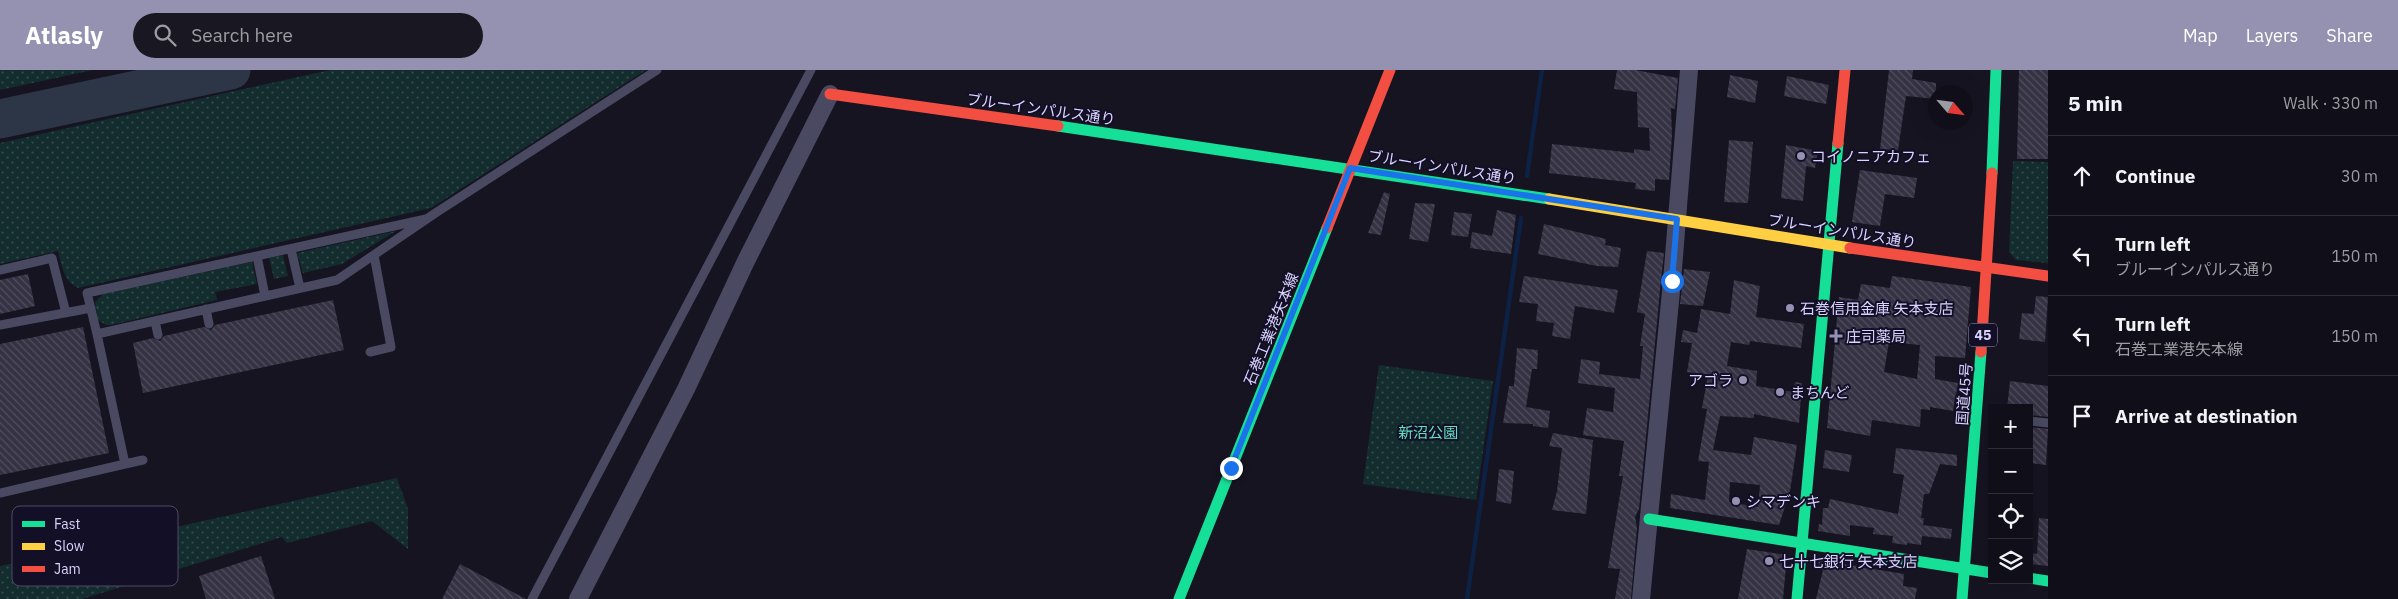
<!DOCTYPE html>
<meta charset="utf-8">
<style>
body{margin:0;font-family:"IBM Plex Sans","Noto Sans JP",sans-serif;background:#191822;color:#f1f3f6}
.controls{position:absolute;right:15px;bottom:15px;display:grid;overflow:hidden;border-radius:0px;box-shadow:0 5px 20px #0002}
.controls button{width:45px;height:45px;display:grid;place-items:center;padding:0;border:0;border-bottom:1px solid #302f38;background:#100f19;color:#f1f3f6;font:25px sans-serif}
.compass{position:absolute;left:1928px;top:15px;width:45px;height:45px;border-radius:50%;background:#100f19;box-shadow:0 5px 20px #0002;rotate:118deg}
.stop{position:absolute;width:15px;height:15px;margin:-11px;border:4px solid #1a73e8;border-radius:50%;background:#fff}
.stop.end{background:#1a73e8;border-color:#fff;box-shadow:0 1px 5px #0008}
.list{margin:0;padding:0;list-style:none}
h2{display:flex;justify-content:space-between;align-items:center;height:65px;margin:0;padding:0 20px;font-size:21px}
h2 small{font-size:16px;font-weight:400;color:#9c9ca2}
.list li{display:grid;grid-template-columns:32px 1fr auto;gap:15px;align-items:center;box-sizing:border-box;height:80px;padding:0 20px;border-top:1px solid #302f38}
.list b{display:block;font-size:19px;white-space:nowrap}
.list p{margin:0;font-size:16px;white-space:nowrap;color:#9c9ca2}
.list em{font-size:16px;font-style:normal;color:#9c9ca2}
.icon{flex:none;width:28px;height:28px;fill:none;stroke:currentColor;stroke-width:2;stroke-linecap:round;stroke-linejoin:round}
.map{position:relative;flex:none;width:2048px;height:529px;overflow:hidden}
header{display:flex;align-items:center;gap:30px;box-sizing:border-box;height:70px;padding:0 25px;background:#9591b1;color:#fff}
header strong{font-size:24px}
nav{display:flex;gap:28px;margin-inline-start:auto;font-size:18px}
.search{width:350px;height:45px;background:#191822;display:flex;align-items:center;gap:12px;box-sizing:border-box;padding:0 18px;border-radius:28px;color:#9c9ca2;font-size:19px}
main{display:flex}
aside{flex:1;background:#100f19}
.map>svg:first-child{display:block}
.grass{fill:url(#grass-dots)}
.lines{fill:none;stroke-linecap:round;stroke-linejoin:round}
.stream{stroke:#0d2144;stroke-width:4.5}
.taxiway{stroke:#2c3646;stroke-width:39}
.building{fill:url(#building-back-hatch);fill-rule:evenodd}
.lane{stroke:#4a4962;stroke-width:9}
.street{stroke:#4a4962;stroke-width:18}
.fast{stroke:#16e098;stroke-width:11}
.slow{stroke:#ffcf43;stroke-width:11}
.jam{stroke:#f24e42;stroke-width:11}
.route{stroke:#1a73e8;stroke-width:6}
.poi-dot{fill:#9591b1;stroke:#130f26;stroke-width:2}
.labels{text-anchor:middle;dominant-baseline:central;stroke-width:4;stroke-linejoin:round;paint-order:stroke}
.shield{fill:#130f26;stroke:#9e99be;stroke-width:1}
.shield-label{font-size:14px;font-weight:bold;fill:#d9d4ff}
.street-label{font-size:15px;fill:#d9d4ff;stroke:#130f26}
.poi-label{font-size:15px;fill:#d9d4ff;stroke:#130f26;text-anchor:start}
.park-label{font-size:15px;fill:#5fe0c0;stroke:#130f26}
.key{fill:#130f26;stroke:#4e4a67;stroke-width:1}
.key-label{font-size:14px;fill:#d9d4ff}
</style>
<header>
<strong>Atlasly</strong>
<div class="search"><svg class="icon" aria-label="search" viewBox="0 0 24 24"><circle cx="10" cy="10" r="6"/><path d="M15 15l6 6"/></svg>Search here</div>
<nav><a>Map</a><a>Layers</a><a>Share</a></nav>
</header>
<main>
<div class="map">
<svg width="2048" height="529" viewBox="0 0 2048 529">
<defs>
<pattern id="grass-dots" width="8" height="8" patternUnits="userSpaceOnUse" patternTransform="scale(1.25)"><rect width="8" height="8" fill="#132c2d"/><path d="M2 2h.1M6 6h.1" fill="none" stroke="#354a4c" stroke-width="1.8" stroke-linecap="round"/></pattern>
<pattern id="building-back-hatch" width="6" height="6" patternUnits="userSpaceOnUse" patternTransform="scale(1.25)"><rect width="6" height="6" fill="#343243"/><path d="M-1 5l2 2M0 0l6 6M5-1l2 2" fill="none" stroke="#514f5f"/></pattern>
</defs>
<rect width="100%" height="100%" fill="#161421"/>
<path class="grass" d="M0,0h93l-93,20z
M330,0h316l-215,138 -353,80c-15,-8 -16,-22 -20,-37l-58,13v-121z
M2013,91l35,1v101l-32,-3 -7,-8z
M396,161l-54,33 -39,9 -6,-20z
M283,185l5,21 -14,3 -5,-21z
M252,192l5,22 -42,8 2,8 -106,25h-5l-8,-5 -3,-18 8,-8z
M1379,295l114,16 -17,119 -113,-16z
M397,408l11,31v40l-36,-28 -85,22 -5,-6 -200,62h-82v-33z"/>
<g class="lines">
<path class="stream" d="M1527,106l15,-106
M1467,529l54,-381"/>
<path class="taxiway" d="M0,49l231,-49"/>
</g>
<path class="building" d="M1617,0h18l43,8 -3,31 -4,-1 1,27 -3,45 -14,-1v12l-20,-2 1,-6 -87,-10 3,-29 82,9v-4l16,2 -1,-23 -11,-1 -1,-35 -23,-3z
M1889,0h24l-1,9 24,4v16l-30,-3 -8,54 -18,-1z
M2019,0h29v89h-31z
M1730,5l28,6 -3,22 -28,-6z
M1787,6l42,9 -3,19 -42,-8z
M1729,70l24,2 -5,61 -24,-1z
M1786,75l32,6 -3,17 -9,-2 -3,35 -22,-3z
M1860,100l57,8 -3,20 -29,-4 -5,32 -28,-4z
M1384,122l6,2 -9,41 -13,-2z
M1415,133l20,1 -7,38 -19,-3z
M1497,140l19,5 -5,39 -41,-6 2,-16 20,4z
M1454,142l18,2 -4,23 -17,-2z
M1544,154l62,15 -1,6 16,3 -3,19 -21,-1 -59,-12z
M1647,181l17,2 -3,27 -22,229 -4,8 2,10 -6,72h-16l5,-30 -12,-1 15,-92h-4l5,-35 -41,-6 4,-27 26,4 2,-24 -37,-5 3,-24 19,3 -1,12 41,5 3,-33h-3l5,-32 -8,-2z
M1684,199l26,3 -7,34 -23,-2z
M28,204l7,32 -35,8v-34z
M1524,206l94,14 -4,23 -39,-7 -5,33 -18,-3 2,-13 -18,-2 2,-17 -19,-2z
M1892,206l79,11 -6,71 -30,-2v23l23,4 -5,28 -23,-4v3l-9,-1 -1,18 -48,-7 -2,16 -43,-8 12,-131 19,3 3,-16 29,4zM1889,272l31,3 -3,34 -33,-7z
M1734,210l26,6 -4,31 48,7 -3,24 -51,-7 -1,4 -18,-3 -4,24 30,5 -1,15 38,6 1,-10 7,1 -3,40 -45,-9v4l-34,-2 -7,34 38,5 3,-18 43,8 -7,46 -11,34 -109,-17 1,-14 34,6 4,-38 -11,-1 9,-52 -5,-1 6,-33 -21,-3 5,-29 -11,-1 2,-12 14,3 4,-24 29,5zM1730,412l30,3 -2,22 -29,-5z
M2036,226l12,1 -3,45 -26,-3 3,-26 12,1z
M333,230l11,50 -201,43 -10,-50 20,-5 7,3 4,-5 40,-9 7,3 4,-5z
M83,257l26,126 -109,22v-131z
M1517,278l21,2 -1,19h-5l-6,38 24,4 -2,17 -15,-2v-2l-30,-1 6,-37h5z
M2010,311l38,5v31l-19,-2v-7h-22z
M2029,357l19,2 -2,36 -16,-2 2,-19h-3z
M1553,363l40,7 -7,74 -34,-4 5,-19 5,-43 -13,-2z
M1896,378l61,7v11l-17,-2 -11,30h-5l-3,24h3l-1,7 29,4 -1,10 -29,-3 -1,9 -14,-2v2l-15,-2 1,-7 -20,-2 1,-6 -24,-3v11l-32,-5 1,-7 3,1 1,-17h5l2,-9 68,15 6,-39 -11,-2z
M1825,380l27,5 -3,17 -26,-4z
M1499,399l15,2 -3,33 -15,-3z
M2039,448l9,1v47l-19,-2 1,-11 7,1z
M1747,479l40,6 -4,44h-45z
M261,486l14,43h-69l-7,-23z
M1819,490l85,14 -1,12 14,2 -2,11h-99l7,-29 -5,-1z
M460,494l66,35h-84z"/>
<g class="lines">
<path class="lane" d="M426,149l-339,74 10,41 240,-54 100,-68 220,-142
M291,179l9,39
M257,186l8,40
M0,200l52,-12 14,55
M206,239l3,15
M155,251l3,14
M0,255l91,-17
M370,282l21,-5 -17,-92
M2029,351l19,2
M125,394l18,-4
M0,423l125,-29 -28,-130
M532,529l279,-529"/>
<path class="street" d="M578,529l108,-210 60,-128 84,-167
M1641,529l31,-318 17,-211"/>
<path class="fast" d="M1058,56l491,73
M1992,103l4,-103
M1649,449l343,54
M2029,508l19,3
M1179,529l148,-371
M1797,529l41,-456
M1962,529l19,-247"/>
<path class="slow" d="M1549,129l301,49"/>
<path class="jam" d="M830,24l228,32
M1838,73l7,-73
M1327,158l63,-158
M1850,178l198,28
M1981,282l11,-179"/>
</g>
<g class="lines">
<path class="route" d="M1231,398l119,-300 327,51 -5,62"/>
</g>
<g class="poi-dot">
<circle cx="1801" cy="86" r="5"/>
<circle cx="1790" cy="238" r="5"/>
<path d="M1833.5 258.5h5v5h5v5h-5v5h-5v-5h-5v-5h5z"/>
<circle cx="1743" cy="310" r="5"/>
<circle cx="1780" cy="322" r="5"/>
<circle cx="1736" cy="431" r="5"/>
<circle cx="1769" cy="491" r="5"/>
</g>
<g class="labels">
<rect class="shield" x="1969" y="253.5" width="28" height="23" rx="4"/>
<g class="shield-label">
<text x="1983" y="265">45</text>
</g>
<g class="street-label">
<text transform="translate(1041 39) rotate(8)">ブルーインパルス通り</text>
<text transform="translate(1442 97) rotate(9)">ブルーインパルス通り</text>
<text transform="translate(1842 161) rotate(9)">ブルーインパルス通り</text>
<text transform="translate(1271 259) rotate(-68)">石巻工業港矢本線</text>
<text transform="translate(1964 324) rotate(-86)">国道45号</text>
</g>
<g class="poi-label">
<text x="1811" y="86">コイノニアカフェ</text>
<text x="1800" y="238">石巻信用金庫 矢本支店</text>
<text x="1846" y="266">庄司薬局</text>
<text x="1733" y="310" text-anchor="end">アゴラ</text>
<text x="1790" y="322">まちんど</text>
<text x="1746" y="431">シマデンキ</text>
<text x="1779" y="491">七十七銀行 矢本支店</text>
</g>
<g class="park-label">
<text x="1428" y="362">新沼公園</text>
</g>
</g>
<rect x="12" y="436" width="166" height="80" rx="8" class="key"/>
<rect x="22" y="451" width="23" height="6" fill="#16e098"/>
<rect x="22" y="473" width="23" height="7" fill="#ffcf43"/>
<rect x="22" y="496" width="23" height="6" fill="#f24e42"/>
<g class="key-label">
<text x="54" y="459">Fast</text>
<text x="54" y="481">Slow</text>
<text x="54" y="504">Jam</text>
</g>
</svg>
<div class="controls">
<button>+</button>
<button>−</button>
<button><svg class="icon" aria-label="locate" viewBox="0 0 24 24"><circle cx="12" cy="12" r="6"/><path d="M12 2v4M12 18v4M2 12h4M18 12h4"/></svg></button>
<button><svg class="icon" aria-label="layers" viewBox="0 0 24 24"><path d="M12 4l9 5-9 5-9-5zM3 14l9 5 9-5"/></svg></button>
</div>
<svg class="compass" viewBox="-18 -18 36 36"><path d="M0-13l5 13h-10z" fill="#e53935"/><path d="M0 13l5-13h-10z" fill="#9c9ca2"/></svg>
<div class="stop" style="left:1672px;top:211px"></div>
<div class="stop end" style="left:1231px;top:398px"></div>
</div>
<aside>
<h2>5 min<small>Walk · 330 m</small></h2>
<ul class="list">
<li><svg class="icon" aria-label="ahead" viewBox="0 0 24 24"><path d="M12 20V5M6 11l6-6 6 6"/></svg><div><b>Continue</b></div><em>30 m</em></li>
<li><svg class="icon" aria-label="left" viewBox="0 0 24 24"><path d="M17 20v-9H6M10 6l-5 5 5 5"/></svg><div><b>Turn left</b><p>ブルーインパルス通り</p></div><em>150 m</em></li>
<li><svg class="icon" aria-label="left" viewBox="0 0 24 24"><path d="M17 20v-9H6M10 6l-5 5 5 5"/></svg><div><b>Turn left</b><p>石巻工業港矢本線</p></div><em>150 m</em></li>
<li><svg class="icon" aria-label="arrive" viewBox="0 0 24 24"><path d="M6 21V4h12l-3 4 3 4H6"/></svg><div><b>Arrive at destination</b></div></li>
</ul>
</aside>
</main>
